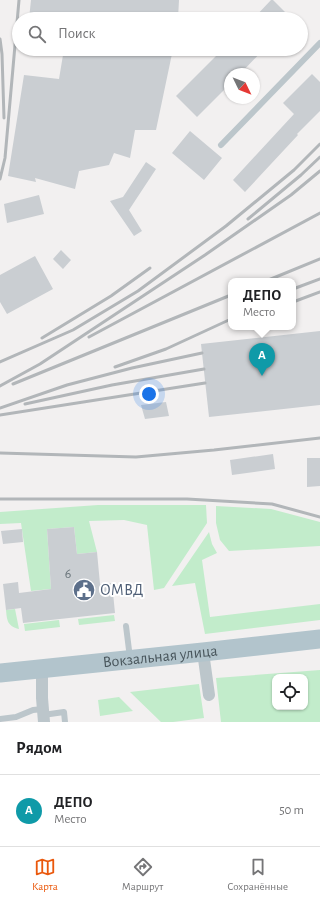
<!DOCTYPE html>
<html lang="ru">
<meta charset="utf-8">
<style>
body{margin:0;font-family:"Alegreya Sans",sans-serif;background:#f2f2f2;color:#202124}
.controls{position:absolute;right:12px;bottom:12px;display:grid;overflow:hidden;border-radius:8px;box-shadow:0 1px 3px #0004}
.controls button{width:36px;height:36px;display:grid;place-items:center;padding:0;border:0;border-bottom:1px solid #e0e0e0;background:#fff;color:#202124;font:20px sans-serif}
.compass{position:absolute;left:224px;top:68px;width:36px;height:36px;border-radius:50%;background:#fff;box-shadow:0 1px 3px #0004;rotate:133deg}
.you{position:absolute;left:149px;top:394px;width:14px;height:14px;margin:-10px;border:3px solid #fff;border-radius:50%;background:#1a73e8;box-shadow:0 0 0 6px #1a73e833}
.badge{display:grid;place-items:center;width:26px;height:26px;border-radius:50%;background:#ea580c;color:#fff;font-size:13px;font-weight:700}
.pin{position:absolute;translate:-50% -33px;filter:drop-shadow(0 1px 2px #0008)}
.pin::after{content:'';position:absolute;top:21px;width:14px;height:12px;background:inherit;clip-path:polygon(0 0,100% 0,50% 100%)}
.popup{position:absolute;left:228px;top:278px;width:68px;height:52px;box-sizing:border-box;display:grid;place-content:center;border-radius:8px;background:#fff;filter:drop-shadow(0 1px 3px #0005);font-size:13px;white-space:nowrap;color:#757577}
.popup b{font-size:15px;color:#202124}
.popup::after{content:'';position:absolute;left:50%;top:100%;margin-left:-8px;border:8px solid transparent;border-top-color:#fff}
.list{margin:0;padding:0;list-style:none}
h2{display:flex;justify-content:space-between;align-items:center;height:52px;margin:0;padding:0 16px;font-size:17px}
h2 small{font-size:13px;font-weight:400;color:#757577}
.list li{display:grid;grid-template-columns:26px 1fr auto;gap:12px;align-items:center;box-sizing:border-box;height:72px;padding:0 16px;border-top:1px solid #e0e0e0}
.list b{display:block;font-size:15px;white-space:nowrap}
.list p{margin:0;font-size:13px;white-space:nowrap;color:#757577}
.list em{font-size:13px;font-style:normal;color:#757577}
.icon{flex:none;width:22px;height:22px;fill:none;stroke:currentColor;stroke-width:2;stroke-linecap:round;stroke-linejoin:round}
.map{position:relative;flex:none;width:320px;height:722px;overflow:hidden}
.search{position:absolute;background:#fff;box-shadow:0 1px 3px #0004;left:12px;right:12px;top:12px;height:44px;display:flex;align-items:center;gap:10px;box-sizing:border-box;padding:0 14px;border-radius:22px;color:#757577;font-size:15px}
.sheet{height:124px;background:#fff}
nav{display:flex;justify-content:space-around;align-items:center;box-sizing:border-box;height:56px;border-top:1px solid #e0e0e0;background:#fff;font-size:11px;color:#757577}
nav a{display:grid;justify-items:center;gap:2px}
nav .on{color:#ea580c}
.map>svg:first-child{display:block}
.green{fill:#c2eccb;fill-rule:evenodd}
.building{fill:#caced2}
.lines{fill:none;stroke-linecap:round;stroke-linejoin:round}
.service{stroke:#bcc6cb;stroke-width:6}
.minor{stroke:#bcc6cb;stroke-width:12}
.primary{stroke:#b2c4cc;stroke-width:19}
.rail{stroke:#b2b6b9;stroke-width:3}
.labels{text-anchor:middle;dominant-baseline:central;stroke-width:4;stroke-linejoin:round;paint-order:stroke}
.number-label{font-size:14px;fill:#69747a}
.service-label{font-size:16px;fill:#4e5e75;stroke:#fff;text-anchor:start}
.street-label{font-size:16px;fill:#49565c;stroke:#fff}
</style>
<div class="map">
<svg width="320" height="722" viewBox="0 0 320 722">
<rect width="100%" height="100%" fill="#f2f0f0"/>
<path class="green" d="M98,505h108l1,18 -43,65 -10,2 -7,-65 -23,-5 -35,1 8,31 -20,2 -3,-27 -27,2 4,60 -20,2 -10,-68 -21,1v-12z
M216,506l55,3 49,13v24l-91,5 -9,-11 -4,-17z
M209,532l3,12 5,9 -15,7 8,57 110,-13v16l-115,14 -10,-51 -23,3z
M15,609l4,20c-12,-3 -12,-9 -13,-19z
M114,615l1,6 -36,4 -1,-6z
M59,620l1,7 -35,4 -1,-7z
M320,670v52h-99l-5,-44zM275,677h30v30h-30z
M199,684l5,34 -31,4h-12l-31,-30z
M119,697l14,14 -33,5 -2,-16z"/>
<path class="building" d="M31,0h148l-1,19h-149z
M271,0h2l19,19h-39z
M64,49h109l-17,81h-21l-5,28 -16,-5 -5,12 -30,6 -4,18 -40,-11 1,4 -28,-6 16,-101 35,4z
M223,49h41l-24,25h-10v10l-33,33 -21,-21z
M312,74l8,8v29l-23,23 1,1 -53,57 -12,-12 61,-66 -11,-11z
M190,131l32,27 -18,22 -32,-27z
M146,162l10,7 -27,41 13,21 -8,5 -24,-35 13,-4z
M39,195l5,19 -37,9 -3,-19z
M61,250l10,10 -8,9 -10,-10z
M35,256l18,33 -46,25 -7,-12v-27z
M320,331v74l-111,12 -8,-73z
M166,402l3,14 -24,3 -4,-14z
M273,454l2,15 -43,6 -2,-15z
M307,458h13v28l-13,1z
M74,527l3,27 20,-2 3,32 12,-1 3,30 -92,10 -2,-15 -15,2 -3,-26 15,-2 1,11 32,-4 -4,-60z
M22,529l1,13 -20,2 -2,-13z"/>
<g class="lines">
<path class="service" d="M221,145l99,-102
M126,626l4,32
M43,715l21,-3 1,10
M0,719l16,-2 17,-7 10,-1"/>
<path class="minor" d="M203,652l6,43
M42,669v29l2,24"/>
<path class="primary" id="s1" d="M0,673l203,-21 117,-13"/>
<path class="rail" d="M0,39l2,15 2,64
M0,179l5,-21 14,-158
M248,219l53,-44 19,-18
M266,281l54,-22
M293,289l27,-10
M293,302l27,-10
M89,337l231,-124
M42,338l69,-42 39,-28
M0,362l73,-32 65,-39 88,-65 68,-56 26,-26
M115,367l51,-18 65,-30
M13,384l218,-89
M0,386l40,-22 165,-109 86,-60 29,-24
M25,404l87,-19 92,-16
M0,408l67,-23 65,-17 70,-15
M0,415l205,-32
M0,453l136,4 78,-7 106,-12
M0,499h187l85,5 48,13"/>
</g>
<defs>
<g id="civic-disc" transform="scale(1.15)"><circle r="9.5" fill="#5c6f8a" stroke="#fff"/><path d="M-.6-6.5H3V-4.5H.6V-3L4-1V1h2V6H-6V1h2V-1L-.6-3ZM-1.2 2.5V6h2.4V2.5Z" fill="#fff"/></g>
</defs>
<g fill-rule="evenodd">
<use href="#civic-disc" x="84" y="590"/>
</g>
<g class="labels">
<g class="number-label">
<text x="68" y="574">6</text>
</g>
<g class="service-label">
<text x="100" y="590">ОМВД</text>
</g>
<g class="street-label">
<text stroke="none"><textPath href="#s1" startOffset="161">Вокзальная улица</textPath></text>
</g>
</g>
</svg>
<div class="controls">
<button><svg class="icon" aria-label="locate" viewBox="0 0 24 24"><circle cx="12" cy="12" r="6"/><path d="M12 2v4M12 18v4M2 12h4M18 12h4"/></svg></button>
</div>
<svg class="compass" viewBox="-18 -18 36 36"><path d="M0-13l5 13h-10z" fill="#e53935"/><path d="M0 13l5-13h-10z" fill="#757577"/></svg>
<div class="you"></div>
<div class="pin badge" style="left:262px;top:376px;background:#0f9aa8">A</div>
<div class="popup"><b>ДЕПО</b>Место</div>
<div class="search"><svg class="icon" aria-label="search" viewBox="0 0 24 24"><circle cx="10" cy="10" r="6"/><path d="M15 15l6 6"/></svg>Поиск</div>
</div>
<section class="sheet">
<h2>Рядом<small></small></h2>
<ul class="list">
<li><span class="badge" style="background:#0f9aa8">A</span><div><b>ДЕПО</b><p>Место</p></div><em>50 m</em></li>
</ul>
</section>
<nav>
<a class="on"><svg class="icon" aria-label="map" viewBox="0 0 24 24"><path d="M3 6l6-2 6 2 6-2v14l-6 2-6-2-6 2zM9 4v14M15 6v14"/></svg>Карта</a>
<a><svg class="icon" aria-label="directions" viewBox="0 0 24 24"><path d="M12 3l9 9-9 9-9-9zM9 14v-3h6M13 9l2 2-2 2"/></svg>Маршрут</a>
<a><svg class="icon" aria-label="saved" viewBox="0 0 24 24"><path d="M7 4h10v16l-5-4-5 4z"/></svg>Сохранённые</a>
</nav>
